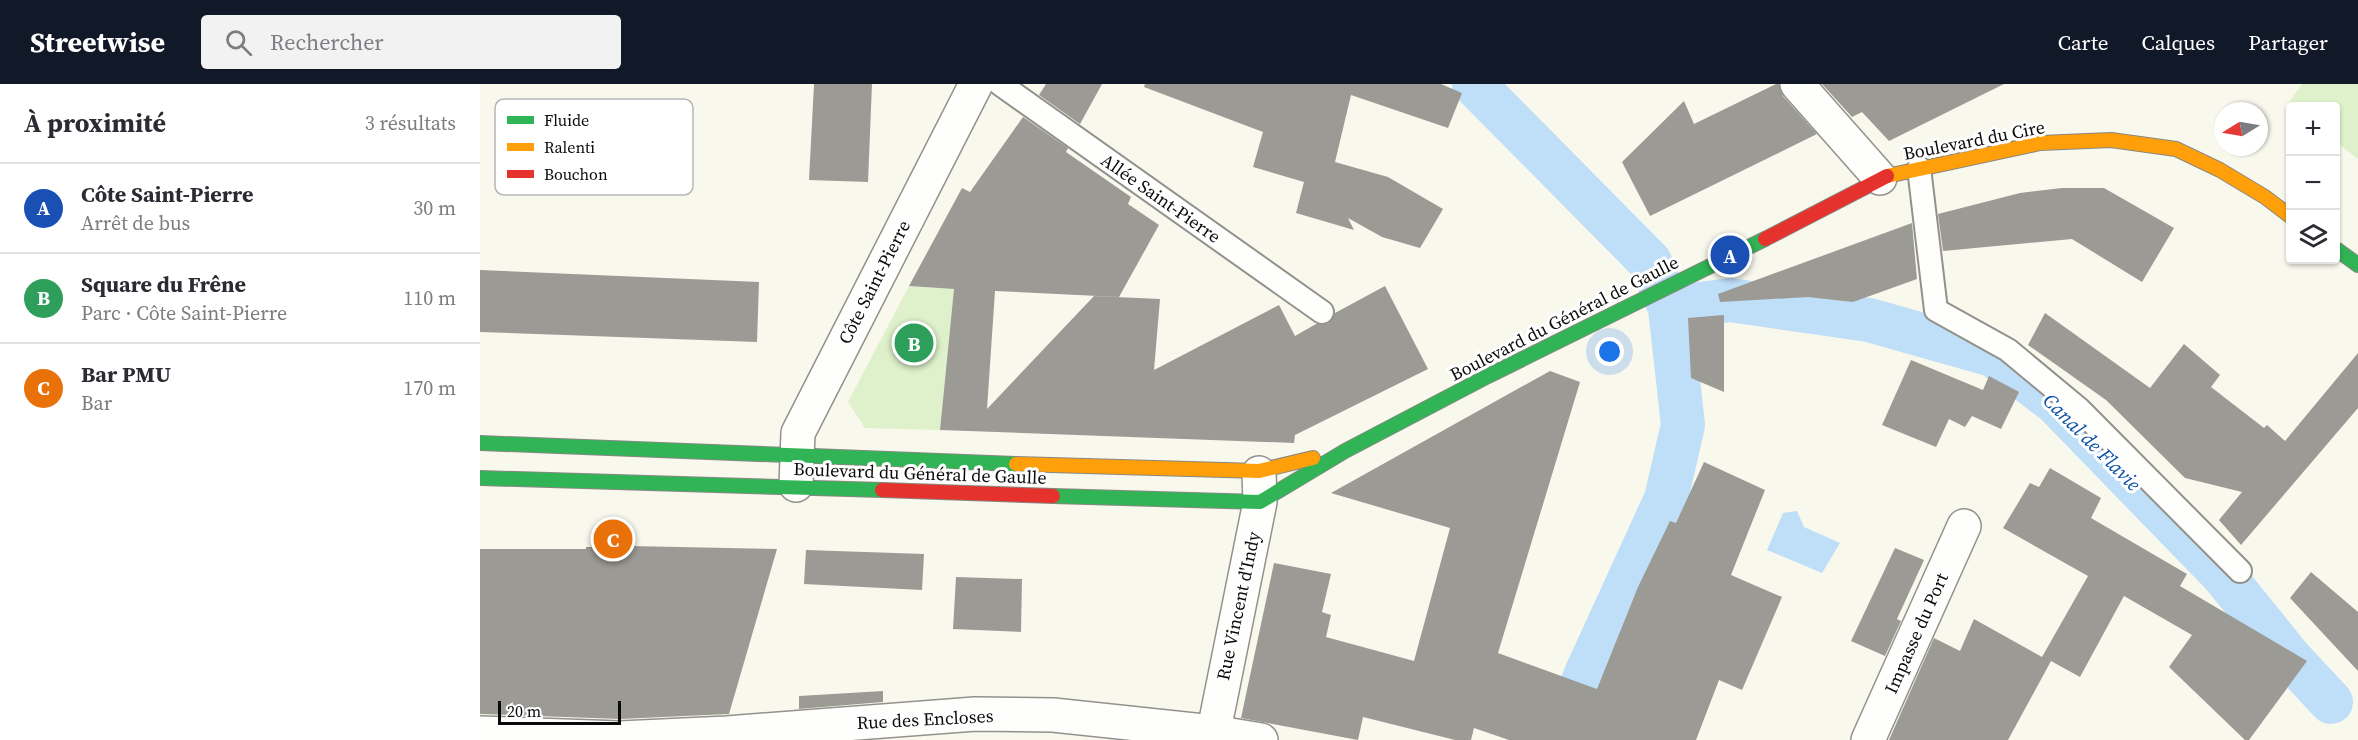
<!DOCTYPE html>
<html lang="fr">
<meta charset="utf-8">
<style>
body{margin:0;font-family:"Source Serif 4",serif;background:#f2f2f3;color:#2b2b33}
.controls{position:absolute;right:18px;top:18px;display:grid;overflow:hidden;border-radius:6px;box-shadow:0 2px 4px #0004}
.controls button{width:54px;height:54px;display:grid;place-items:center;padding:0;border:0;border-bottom:2px solid #e1e1e2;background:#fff;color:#2b2b33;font:30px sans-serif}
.compass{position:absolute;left:1734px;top:18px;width:54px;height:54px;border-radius:50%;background:#fff;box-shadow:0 2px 4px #0004;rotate:259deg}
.scale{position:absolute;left:18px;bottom:15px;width:123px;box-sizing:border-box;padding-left:6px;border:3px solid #0a0a0a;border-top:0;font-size:16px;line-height:21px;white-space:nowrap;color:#0a0a0a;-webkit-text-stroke:4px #fff;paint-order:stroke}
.you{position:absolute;left:1130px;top:268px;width:21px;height:21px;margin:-15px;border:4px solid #fff;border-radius:50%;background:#1a73e8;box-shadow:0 0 0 9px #1a73e833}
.badge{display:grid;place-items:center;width:39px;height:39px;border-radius:50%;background:#111827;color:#fff;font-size:20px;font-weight:700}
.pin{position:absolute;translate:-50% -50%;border:3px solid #fff;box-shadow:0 2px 6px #0006}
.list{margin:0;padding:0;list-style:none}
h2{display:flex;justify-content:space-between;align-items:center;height:78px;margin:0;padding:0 24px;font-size:26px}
h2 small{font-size:20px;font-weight:400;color:#7c7c81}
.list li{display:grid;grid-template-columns:39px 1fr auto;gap:18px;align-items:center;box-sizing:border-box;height:90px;padding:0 24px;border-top:2px solid #e1e1e2}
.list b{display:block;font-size:22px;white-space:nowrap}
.list p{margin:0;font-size:20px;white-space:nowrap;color:#7c7c81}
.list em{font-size:20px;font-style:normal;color:#7c7c81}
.icon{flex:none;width:33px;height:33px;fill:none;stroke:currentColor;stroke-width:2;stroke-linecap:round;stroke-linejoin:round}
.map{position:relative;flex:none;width:1878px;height:656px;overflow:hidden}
header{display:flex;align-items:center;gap:36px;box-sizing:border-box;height:84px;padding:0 30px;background:#111827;color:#fff}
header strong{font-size:28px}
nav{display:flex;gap:33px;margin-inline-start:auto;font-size:21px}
.search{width:420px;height:54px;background:#f2f2f3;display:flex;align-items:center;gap:15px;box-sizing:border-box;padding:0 21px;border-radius:6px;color:#7c7c81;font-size:22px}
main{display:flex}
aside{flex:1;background:#fff}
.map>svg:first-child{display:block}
.green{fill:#def1ca}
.water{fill:#bfdef8}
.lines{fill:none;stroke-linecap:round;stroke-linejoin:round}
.canal{stroke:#bfdef8;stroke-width:44}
.building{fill:#9c9a94}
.lane-casing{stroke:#92918c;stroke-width:26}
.street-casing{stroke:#92918c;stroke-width:36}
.fast-casing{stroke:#888883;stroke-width:16}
.slow-casing{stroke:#888883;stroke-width:16}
.jam-casing{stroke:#888883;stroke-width:16}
.lane{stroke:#fefefc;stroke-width:22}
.street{stroke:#fefefc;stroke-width:33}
.fast{stroke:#30b455;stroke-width:14}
.slow{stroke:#ff9f0a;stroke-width:14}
.jam{stroke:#e5322d;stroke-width:14}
.labels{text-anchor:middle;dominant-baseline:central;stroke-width:6;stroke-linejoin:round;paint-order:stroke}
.street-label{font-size:18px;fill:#0a0a0a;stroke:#fff}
.water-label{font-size:20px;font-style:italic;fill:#0a50a5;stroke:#fff}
.key{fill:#fff;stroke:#b6b6b6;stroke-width:1.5}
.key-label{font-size:16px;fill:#0a0a0a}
</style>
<header>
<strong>Streetwise</strong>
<div class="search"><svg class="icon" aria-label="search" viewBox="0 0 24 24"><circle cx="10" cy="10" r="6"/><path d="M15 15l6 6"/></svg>Rechercher</div>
<nav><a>Carte</a><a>Calques</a><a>Partager</a></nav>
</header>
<main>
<aside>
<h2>À proximité<small>3 résultats</small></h2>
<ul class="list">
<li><span class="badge" style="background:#1a4fb4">A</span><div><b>Côte Saint-Pierre</b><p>Arrêt de bus</p></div><em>30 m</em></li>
<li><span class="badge" style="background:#2e9e5b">B</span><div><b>Square du Frêne</b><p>Parc · Côte Saint-Pierre</p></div><em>110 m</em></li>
<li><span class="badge" style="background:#e8710a">C</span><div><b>Bar PMU</b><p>Bar</p></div><em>170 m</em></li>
</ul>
</aside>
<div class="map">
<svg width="1878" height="656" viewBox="0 0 1878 656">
<rect width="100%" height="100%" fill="#f9f8ed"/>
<path class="green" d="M1822,0h56v75l-22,-17v-36l-46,2 -3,-3z
M429,202l45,3 -14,141 -75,-2 -17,-26z"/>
<path class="water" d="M1317,427l7,16 36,16 -18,30 -55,-23 16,-37z"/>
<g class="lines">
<path class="canal" d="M994,0l176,178 20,46 13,117 -17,74 -80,175 -26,66
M1190,224l60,-8 139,20 124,35 62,47 168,173 67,83 41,44"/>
</g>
<path class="building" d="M334,0h58l-4,98 -59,-2z
M566,0h56l-22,40 -41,-29z
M665,0h296l21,9 -14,35 -97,-33 -16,67 53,15 55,32 -23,39 -38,-11 -34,-19 6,12 -58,-17 8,-31 -51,-15 10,-35 -119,-45z
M1296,0h3l4,12 34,38 -167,82 -28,-54 62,-61 10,23z
M1342,0h182l-115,57 -27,-29 -10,5z
M543,33l45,31 -2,4 65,45 -3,7 31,21 -40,72 -124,-6 -8,118 107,-113 66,3 -6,71 125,-65 16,31 21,-12h12l7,-11 50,-27 43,83 -133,66 -1,8 -354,-13 14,-141 -45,-3 53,-98 8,4z
M1582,104h42l70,40 -32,54 -70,-43 -129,12 -5,-37 82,-21z
M1432,139l5,56 -64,23 -45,-5 -88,5 -2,-8z
M0,186l279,12 -2,60 -277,-10z
M1565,229l105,75 34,-44 36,31 -9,12 53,41 3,-3 18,16 73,-88v55l-117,137 -22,-25 23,-28 -57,-14 -79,-78 -78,-55z
M1244,231v77l-33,-14 -3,-60z
M1431,276l72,30 6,-14 30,16 -18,37 -29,-13 -7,11 -16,-8 -13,28 -54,-22z
M1070,287l30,11 -82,271 99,36 41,-102 32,-66 6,2 28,-61 61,28 -34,85 51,22 -40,93 -23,-10 -23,60h-187l-35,-12 -3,12h-16l-92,-23 -5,23 -117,-22 33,-155 57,11 -9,38 9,3 -5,22 88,24 36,-133 -119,-35z
M1570,384l51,30 -10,20 96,56 -7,12 127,75 -58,79h-4l-76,-73 23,-32 -68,-39 -44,81 -29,-16 -43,79h-119l45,-102 26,13 14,-32 68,38 46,-81 -85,-48 27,-45 9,4z
M119,443l33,2 -2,17 147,3 -48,165 -109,5 -140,-5v-165h106v-2h11z
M1415,464l29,12 -27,59 4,2 -16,35 -34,-15z
M326,466l118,4 -2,36 -118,-6z
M1831,488l47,40v59l-68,-73z
M476,493l66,2 -1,53 -68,-3z
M403,607v11l-84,7v-13z"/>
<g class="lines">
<g class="lane-casing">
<path id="lane" d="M520,0l322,228
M1439,84l17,142 72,40 71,59 161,162"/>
</g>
<g class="street-casing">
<path id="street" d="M1317,0l83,94
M316,401l2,-52 178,-349
M0,649l140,5 107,-5 248,-19 78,1 160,17 48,8
M732,656l48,-238 -1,-29
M1388,656l96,-214"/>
</g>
<g class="fast-casing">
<path id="fast" d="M1856,165l22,16
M0,359l536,21
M0,394l402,12
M573,412l207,6 85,-51 143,-75 277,-137"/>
</g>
<g class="slow-casing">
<path id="slow" d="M1407,92l153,-33 71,-3 65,9 44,21 45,27 25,19
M536,380l243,7 54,-13"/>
</g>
<g class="jam-casing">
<path id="jam" d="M1285,155l122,-63
M402,406l171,6"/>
</g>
<use href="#lane" class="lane"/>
<use href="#street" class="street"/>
<use href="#fast" class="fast"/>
<use href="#slow" class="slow"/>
<use href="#jam" class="jam"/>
</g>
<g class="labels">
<g class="street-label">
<text transform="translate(1494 56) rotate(-11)">Boulevard du Cire</text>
<text transform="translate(681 114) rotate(35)">Allée Saint-Pierre</text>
<text transform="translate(394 198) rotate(-63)">Côte Saint-Pierre</text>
<text transform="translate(1084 234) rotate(-27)">Boulevard du Général de Gaulle</text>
<text transform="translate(440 389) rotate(2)">Boulevard du Général de Gaulle</text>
<text transform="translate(758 522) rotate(-78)">Rue Vincent d'Indy</text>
<text transform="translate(1436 549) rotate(-66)">Impasse du Port</text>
<text transform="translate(445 635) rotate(-3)">Rue des Encloses</text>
</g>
<g class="water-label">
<text transform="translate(1612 358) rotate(45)">Canal de Flavie</text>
</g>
</g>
<rect x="15" y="15" width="198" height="96" rx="9" class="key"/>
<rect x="27" y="32" width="27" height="8" fill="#30b455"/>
<rect x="27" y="59" width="27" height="8" fill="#ff9f0a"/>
<rect x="27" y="86" width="27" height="8" fill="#e5322d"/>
<g class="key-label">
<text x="64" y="42">Fluide</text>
<text x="64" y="69">Ralenti</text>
<text x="64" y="96">Bouchon</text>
</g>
</svg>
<div class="controls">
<button>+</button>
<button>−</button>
<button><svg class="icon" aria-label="layers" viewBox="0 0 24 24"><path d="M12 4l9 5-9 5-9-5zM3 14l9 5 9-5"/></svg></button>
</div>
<svg class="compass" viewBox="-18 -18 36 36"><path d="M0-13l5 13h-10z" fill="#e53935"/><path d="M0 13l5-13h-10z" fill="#7c7c81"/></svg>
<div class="scale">20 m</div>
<div class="you"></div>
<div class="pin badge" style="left:1250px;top:171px;background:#1a4fb4">A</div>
<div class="pin badge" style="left:434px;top:259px;background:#2e9e5b">B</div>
<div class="pin badge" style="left:133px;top:455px;background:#e8710a">C</div>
</div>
</main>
